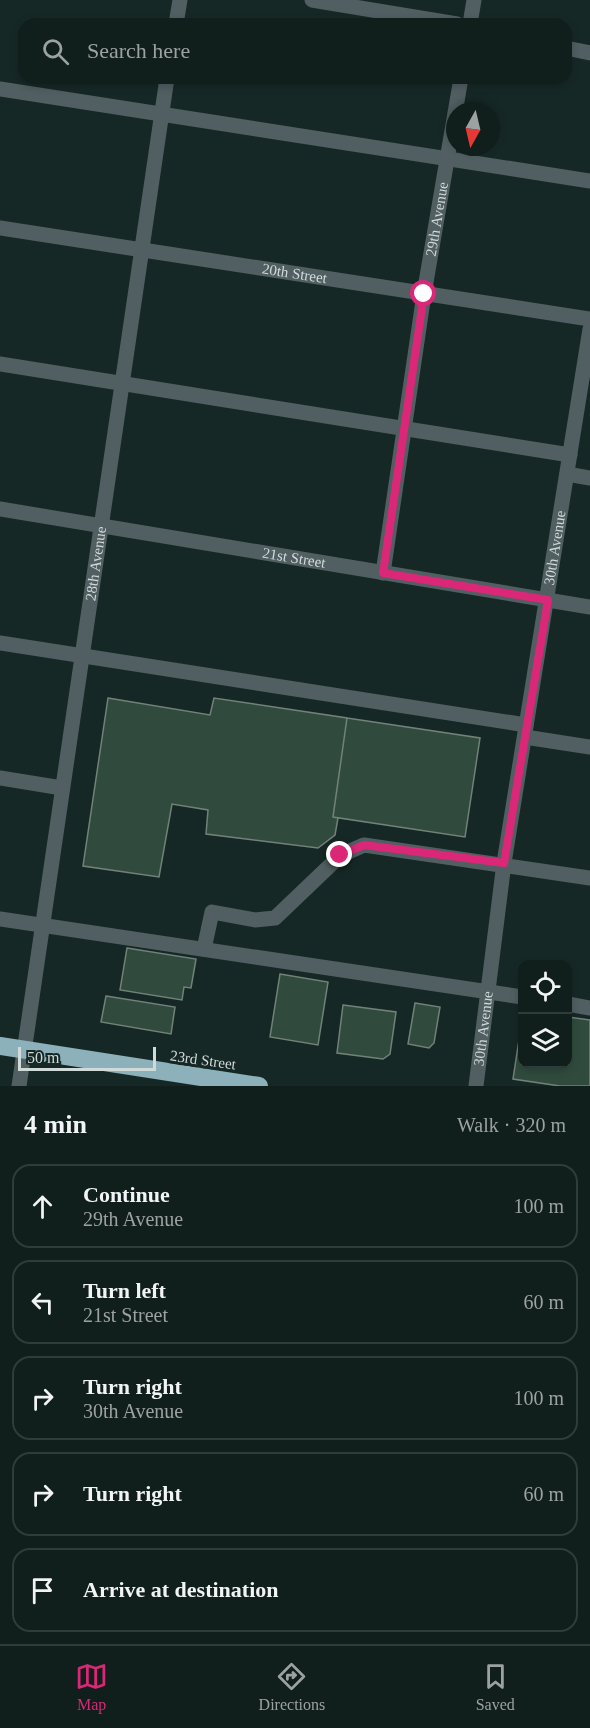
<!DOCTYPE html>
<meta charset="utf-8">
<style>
body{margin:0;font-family:"Times New Roman",serif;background:#1e2b29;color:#f1f3f6}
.controls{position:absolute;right:18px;bottom:18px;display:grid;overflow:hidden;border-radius:12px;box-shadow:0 3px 9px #0003}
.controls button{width:54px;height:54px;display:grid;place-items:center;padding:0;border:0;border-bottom:2px solid #303c3b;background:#101e1c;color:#f1f3f6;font:30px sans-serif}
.compass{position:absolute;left:446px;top:102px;width:54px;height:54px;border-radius:50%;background:#101e1c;box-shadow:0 3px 9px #0003;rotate:188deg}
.scale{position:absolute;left:18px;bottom:15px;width:138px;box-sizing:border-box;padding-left:6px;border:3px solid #d0dad9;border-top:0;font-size:16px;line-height:21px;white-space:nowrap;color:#d0dad9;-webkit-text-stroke:4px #162826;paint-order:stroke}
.stop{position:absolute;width:18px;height:18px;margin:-14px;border:4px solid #db2777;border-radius:50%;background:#fff}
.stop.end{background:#db2777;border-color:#fff;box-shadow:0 2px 6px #0008}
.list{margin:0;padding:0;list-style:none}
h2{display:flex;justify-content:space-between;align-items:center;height:78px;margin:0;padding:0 24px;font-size:26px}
h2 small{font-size:20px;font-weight:400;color:#9ca2a3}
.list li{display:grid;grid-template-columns:39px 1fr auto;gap:18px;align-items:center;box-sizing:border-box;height:84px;margin:0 12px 12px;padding:0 12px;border:2px solid #303c3b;border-radius:18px}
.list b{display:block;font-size:22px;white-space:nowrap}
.list p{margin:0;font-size:20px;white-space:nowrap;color:#9ca2a3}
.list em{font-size:20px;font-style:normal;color:#9ca2a3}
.icon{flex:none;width:33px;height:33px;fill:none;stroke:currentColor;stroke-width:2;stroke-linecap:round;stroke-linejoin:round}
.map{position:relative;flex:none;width:590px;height:1086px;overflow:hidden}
.search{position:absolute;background:#101e1c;box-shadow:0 3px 9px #0003;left:18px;right:18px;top:18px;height:66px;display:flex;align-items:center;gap:15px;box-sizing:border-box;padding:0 21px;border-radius:18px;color:#9ca2a3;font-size:22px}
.sheet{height:558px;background:#101e1c}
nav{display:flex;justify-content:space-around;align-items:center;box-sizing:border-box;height:84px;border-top:2px solid #303c3b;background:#101e1c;font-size:16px;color:#9ca2a3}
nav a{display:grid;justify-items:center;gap:3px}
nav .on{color:#db2777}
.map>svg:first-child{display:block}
.building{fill:#304b3e;stroke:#728279;stroke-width:1.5}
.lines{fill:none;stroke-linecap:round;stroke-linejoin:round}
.minor{stroke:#515f62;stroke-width:15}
.highway{stroke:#8db1ba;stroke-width:18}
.route{stroke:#db2777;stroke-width:8}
.labels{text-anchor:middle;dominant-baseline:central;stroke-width:6;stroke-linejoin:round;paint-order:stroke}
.street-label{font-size:15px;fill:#d0dad9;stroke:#162826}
</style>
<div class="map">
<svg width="590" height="1086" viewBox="0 0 590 1086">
<rect width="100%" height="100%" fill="#162826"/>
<path class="building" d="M108,698l102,17 4,-17 133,20 -14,99 5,1 -3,17 -17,13 -112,-14 2,-24 -36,-6 -13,73 -76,-11z
M347,718l133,20 -15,99 -132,-20z
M127,948l69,11 -5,29 -7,-1 -2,13 -62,-10z
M280,974l48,8 -10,63 -48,-8z
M106,996l69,11 -4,27 -70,-12z
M415,1003l25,4 -6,36 -5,5 -21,-4z
M343,1005l53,7 -6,42 -7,5 -46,-6z
M568,1017l22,3v66h-30l-47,-7 9,-59v44h46z"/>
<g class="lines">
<g class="minor">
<path d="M312,0l145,24"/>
<path d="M176,24l4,-24"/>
<path d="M470,24l4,-24"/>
<path d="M566,48l24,5"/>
<path d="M0,89l590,92"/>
<path id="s1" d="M0,228l590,91"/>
<path d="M0,364l570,91"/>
<path d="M567,474l23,4"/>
<path id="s2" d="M0,509l590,98"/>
<path id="s3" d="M383,573l41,-279 37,-216"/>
<path d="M0,643l526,82"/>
<path d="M525,737l65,10"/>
<path d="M0,778l62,10"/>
<path d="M0,919l522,78"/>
<path d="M204,949l8,-37 43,8 20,-2 66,-63 23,-10 226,33"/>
<path d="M568,1004l22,4"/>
<path id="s4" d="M19,1086l148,-1008"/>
<path id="s5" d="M476,1086l28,-223 86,-534"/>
</g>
<path class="highway" d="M0,1046l259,40"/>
</g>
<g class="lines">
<path class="route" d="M340,855l24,-10 140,18 44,-263 -165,-27 41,-279"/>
</g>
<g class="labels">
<g class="street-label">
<text stroke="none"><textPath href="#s3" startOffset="358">29th Avenue</textPath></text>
<text stroke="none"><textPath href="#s1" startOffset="298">20th Street</textPath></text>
<text stroke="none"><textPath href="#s5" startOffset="544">30th Avenue</textPath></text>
<text stroke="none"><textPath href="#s2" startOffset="298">21st Street</textPath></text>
<text stroke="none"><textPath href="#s4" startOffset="528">28th Avenue</textPath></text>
<text stroke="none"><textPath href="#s5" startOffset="58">30th Avenue</textPath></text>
<text transform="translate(203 1060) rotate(8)">23rd Street</text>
</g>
</g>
</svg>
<div class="controls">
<button><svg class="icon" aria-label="locate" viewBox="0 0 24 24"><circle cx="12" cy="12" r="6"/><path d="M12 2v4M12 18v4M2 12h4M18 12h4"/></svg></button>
<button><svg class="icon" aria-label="layers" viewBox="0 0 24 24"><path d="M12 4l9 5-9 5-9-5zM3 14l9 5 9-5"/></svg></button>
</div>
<svg class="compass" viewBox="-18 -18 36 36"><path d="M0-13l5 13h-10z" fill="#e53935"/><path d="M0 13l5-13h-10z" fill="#9ca2a3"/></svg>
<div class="scale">50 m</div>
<div class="stop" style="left:424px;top:294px"></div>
<div class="stop end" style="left:340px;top:855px"></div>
<div class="search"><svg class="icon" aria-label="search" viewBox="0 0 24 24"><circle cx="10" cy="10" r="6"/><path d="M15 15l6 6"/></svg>Search here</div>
</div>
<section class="sheet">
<h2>4 min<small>Walk · 320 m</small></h2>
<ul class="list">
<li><svg class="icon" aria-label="ahead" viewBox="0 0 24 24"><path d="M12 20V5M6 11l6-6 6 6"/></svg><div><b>Continue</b><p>29th Avenue</p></div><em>100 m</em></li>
<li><svg class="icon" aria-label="left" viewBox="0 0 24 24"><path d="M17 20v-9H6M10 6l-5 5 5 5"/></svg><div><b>Turn left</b><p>21st Street</p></div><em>60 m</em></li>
<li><svg class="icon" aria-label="right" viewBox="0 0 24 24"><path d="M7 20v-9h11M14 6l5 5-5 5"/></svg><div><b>Turn right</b><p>30th Avenue</p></div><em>100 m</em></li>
<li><svg class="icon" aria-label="right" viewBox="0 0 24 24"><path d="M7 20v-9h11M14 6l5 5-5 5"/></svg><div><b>Turn right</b></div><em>60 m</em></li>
<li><svg class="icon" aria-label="arrive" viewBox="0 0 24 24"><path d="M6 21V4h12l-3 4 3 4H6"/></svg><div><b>Arrive at destination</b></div></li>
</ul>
</section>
<nav>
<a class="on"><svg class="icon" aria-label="map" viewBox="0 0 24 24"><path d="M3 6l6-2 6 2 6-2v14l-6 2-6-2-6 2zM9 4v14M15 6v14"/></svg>Map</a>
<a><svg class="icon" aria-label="directions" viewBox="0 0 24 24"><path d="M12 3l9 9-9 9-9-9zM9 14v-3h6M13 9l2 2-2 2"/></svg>Directions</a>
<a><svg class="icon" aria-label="saved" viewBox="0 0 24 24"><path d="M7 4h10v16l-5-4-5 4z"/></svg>Saved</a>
</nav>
